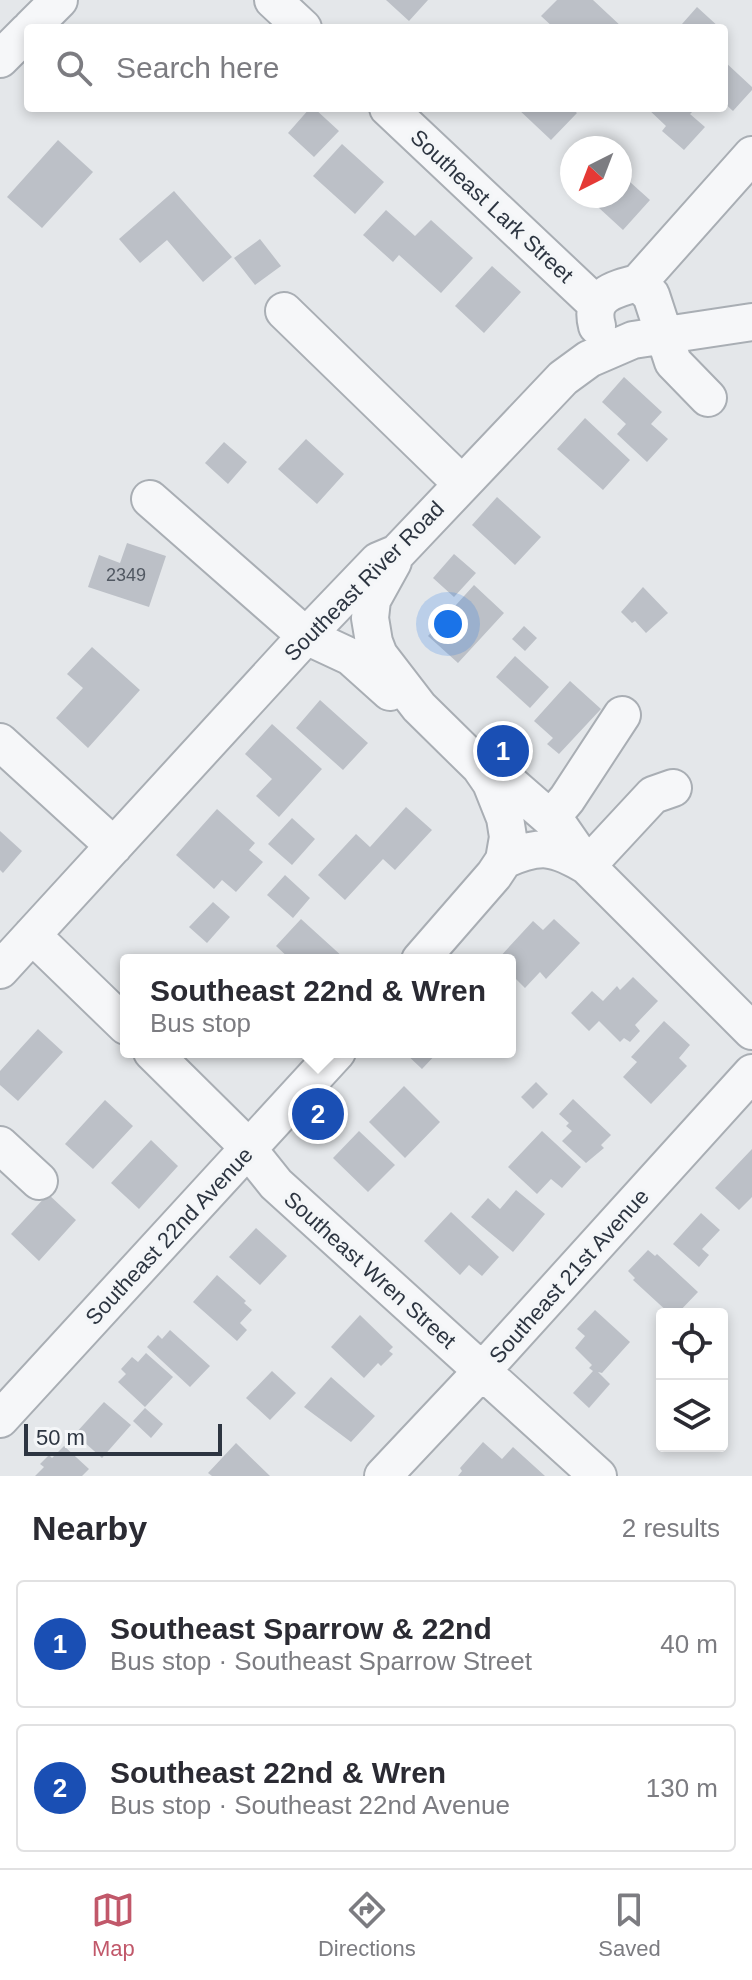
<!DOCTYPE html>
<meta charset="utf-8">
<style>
body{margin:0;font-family:Helvetica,sans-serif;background:#f2f2f3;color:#2b2b33}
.controls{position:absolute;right:24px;bottom:24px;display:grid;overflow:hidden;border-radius:8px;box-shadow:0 4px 12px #0003}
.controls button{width:72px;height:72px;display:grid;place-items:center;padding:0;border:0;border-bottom:2px solid #e1e1e2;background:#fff;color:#2b2b33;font:40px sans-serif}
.compass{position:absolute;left:560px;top:136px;width:72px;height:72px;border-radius:50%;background:#fff;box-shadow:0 4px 12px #0003;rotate:222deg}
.scale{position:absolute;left:24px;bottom:20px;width:198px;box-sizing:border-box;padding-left:8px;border:4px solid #2d3541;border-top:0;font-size:22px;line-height:28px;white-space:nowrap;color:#2d3541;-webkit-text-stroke:6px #f4f6f8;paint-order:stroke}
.you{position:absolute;left:448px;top:624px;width:28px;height:28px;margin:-20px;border:6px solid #fff;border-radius:50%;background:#1a73e8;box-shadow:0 0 0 12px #1a73e833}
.badge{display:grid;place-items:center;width:52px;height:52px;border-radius:50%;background:#c1586a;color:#fff;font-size:26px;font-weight:700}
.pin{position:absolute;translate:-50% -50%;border:4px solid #fff;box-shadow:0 2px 8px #0006}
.popup{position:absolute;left:120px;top:954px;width:396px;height:104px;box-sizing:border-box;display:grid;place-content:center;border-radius:8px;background:#fff;filter:drop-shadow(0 2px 6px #0005);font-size:26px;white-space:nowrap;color:#7c7c81}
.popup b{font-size:30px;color:#2b2b33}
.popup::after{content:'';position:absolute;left:50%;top:100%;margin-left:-16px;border:16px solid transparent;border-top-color:#fff}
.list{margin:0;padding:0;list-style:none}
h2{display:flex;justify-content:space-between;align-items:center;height:104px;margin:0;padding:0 32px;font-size:34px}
h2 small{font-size:26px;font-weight:400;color:#7c7c81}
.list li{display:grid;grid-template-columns:52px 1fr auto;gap:24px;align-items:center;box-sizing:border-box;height:128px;margin:0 16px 16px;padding:0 16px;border:2px solid #e1e1e2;border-radius:8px}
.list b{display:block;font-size:30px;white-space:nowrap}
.list p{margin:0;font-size:26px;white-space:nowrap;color:#7c7c81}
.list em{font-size:26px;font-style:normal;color:#7c7c81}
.icon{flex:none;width:44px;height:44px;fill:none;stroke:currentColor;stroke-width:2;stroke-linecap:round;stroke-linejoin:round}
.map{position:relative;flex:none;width:752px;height:1476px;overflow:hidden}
.search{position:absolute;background:#fff;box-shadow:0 4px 12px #0003;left:24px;right:24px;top:24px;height:88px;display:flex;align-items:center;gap:20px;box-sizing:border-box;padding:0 28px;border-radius:8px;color:#7c7c81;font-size:30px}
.sheet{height:392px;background:#fff}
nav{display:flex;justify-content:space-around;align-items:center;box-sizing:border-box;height:112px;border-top:2px solid #e1e1e2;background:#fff;font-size:22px;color:#7c7c81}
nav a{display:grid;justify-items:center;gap:4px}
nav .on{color:#c1586a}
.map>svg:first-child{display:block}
.building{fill:#bcc0c7}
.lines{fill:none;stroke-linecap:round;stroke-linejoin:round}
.minor-casing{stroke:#a9aeb4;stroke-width:40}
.minor{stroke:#f6f7f9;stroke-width:36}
.labels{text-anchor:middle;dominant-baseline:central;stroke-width:7;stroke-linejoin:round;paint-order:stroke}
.number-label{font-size:18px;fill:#515862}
.street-label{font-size:22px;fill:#2d3541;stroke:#f4f6f8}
</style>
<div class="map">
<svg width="752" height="1476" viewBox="0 0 752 1476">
<rect width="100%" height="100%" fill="#e4e7ea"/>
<path class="building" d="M386,0h42l-19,21z
M557,0h36l30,28h-69l-13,-12z
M697,7l23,21h-34l-4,-4z
M724,61l28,26v3l-19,21 -9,-8z
M310,108h4l25,23 -25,26 -26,-24z
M517,108h54l6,5 -26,27z
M647,108h49l-6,6 15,13 -21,23 -22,-19 4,-5z
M58,140l35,32 -51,56 -35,-31z
M342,144l42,38 -29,32 -42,-38z
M620,173l30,27 -27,30 -37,-34h34z
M174,191l58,66 -29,25 -36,-42 -27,23 -21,-24z
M386,210l29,26 16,-16 42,38 -32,35 -42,-38 -6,7 -30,-27z
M260,239l21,27 -26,19 -21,-27z
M492,266l29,26 -37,41 -29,-27z
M624,377l38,35 -11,12 17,15 -21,23 -30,-28 9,-10 -24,-22z
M585,418l45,42 -27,30 -46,-41z
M306,439l38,35 -27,30 -39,-35z
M224,442l23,20 -19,22 -23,-21z
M497,497l44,40 -26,28 -43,-40z
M127,543l39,13 -17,51 -61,-20 11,-32 21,8z
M454,554l22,19 -22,24 -21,-19z
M474,585l30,28 -46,50 -30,-27z
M643,587l25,26 -22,20 -11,-12 -3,2 -11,-11z
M524,626l13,12 -12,13 -13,-12z
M92,647l48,43 -52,58 -32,-30 27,-30 -16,-14z
M515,656l34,31 -19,21 -34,-31z
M570,681l31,28 -42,45 -12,-10 6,-6 -19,-17z
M320,700l48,43 -25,27 -47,-42z
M272,724l50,45 -43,48 -23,-21 16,-17 -27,-25z
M406,807l26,23 -37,40 -12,-11 -38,41 -27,-25 38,-41 14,13z
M217,809l38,34 -6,7 14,12 -27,30 -14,-12 -8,9 -38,-34z
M292,818l23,21 -23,26 -24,-21z
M0,831l22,20 -19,22 -3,-3z
M285,875l25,23 -17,20 -26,-23z
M213,902l17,15 -23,26 -18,-16z
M301,919l43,39 -1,2h-52l-15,-14z
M554,919l26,24 -34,36 -6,-7 -15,16 -15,-15v-13h-13l36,-39 10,9z
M633,977l25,24 -23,24 5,6 -10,11 -6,-4 -4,4 -21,-21 -10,10 -18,-18 21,-22 11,10 14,-15 3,4z
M664,1021l26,24 -11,13 8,8 -36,38 -28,-27 14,-15 -6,-5z
M38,1029l25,23 -45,49 -18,-16v-14z
M404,1052h34l-16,17z
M536,1082l12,12 -15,15 -12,-12z
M404,1086l36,36 -35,36 -36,-36z
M573,1099l38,36 -10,10 3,3 -18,15 -24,-22 10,-10 -6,-5 3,-3 -10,-9z
M105,1100l28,26 -40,43 -28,-25z
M359,1131l36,34 -27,27 -35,-34z
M542,1131l39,36 -19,21 -11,-9 -14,15 -29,-27z
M151,1140l27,26 -39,43 -28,-26z
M752,1149v48l-13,13 -24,-22z
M516,1190l29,24 -32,38 -42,-35 17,-19 12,11z
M48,1194l28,26 -37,41 -28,-27z
M451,1212l48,45 -17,19 -13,-11 -9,10 -36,-34z
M701,1213l19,17 -18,19 7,6 -10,12 -26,-23z
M256,1228l31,28 -27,29 -31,-28z
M648,1250l7,6 2,-2 41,38 -21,22h-7l-37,-34 2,-2 -7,-7z
M217,1275l29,26 -2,2 8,7 -12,13 7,7 -10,11 -44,-39z
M595,1310l35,32 -28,31 -4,-1 12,12 -21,24 -16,-15 20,-22 -4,-3 3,-3 -17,-17 10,-12 -8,-7z
M360,1315l33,32 -4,4 4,3 -12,12 -3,-3 -14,15 -33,-31z
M170,1330l40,36 -20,21 -43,-40 11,-12 4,4z
M146,1353l27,24 -28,30 -27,-25 8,-8 -5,-5 11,-12 6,5z
M272,1371l24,22 -26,27 -24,-22z
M331,1377l44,39 -24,26 -47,-35z
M104,1402l27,23 -29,33 -27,-24z
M145,1408l18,16 -12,14 -18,-17z
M483,1442l19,17 11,-12 32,29h-87l4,-5 -2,-3z
M236,1443l34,33h-58l-4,-3z
M64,1446l25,23 -7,7h-47l9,-9 -4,-3 9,-9 3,3z"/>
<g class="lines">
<g class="minor-casing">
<path id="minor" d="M273,0l30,28
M31,28l28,-28
M0,59l28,-28
M388,108l208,196
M638,283l114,-128
M284,311l178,173
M597,326c-8,-30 16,-37 41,-43l13,12 22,67 35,36
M150,499l156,137 45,21 39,35
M393,562l-21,38 -2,18 4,24 5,13 40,52 61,60 11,16 14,35 3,19 -4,23 -10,15 -74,85
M0,742l114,104
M485,769l21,11 54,47 27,39 165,165
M551,818l16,-19 55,-84
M504,860c36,-16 50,-14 83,6
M587,866l66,-71 20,-7
M32,935l94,91
M0,970l306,-334 72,-75 19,-8 166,-175 26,-19 44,-19 119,-18
M152,1052l88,87 36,45 322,292
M0,1145l39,36
M0,1419l337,-367
M383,1476l98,-104 271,-299"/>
</g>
<use href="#minor" class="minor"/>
</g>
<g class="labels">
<g class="number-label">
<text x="126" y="575">2349</text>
</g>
<g class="street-label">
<text transform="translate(492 206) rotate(43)">Southeast Lark Street</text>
<text transform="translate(364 581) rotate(-45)">Southeast River Road</text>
<text transform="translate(169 1236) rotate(-47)">Southeast 22nd Avenue</text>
<text transform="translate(370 1270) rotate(42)">Southeast Wren Street</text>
<text transform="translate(569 1276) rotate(-48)">Southeast 21st Avenue</text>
</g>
</g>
</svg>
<div class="controls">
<button><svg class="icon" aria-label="locate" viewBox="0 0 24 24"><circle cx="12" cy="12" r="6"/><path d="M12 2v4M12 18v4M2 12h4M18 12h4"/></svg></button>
<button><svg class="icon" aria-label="layers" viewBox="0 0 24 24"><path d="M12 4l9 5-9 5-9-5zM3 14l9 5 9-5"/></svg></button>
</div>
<svg class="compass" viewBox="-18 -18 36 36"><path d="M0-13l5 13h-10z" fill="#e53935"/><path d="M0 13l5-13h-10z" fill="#7c7c81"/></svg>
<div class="scale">50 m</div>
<div class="you"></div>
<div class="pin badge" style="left:503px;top:751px;background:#1a4fb4">1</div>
<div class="pin badge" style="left:318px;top:1114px;background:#1a4fb4">2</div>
<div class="popup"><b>Southeast 22nd &amp; Wren</b>Bus stop</div>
<div class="search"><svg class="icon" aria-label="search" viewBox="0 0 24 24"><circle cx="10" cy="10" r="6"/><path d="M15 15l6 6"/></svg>Search here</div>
</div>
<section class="sheet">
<h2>Nearby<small>2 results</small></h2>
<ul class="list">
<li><span class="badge" style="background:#1a4fb4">1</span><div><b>Southeast Sparrow &amp; 22nd</b><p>Bus stop · Southeast Sparrow Street</p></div><em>40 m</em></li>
<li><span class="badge" style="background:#1a4fb4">2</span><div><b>Southeast 22nd &amp; Wren</b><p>Bus stop · Southeast 22nd Avenue</p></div><em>130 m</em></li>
</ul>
</section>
<nav>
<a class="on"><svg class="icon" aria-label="map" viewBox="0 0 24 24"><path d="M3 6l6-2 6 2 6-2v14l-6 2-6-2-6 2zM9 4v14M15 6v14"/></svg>Map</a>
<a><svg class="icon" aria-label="directions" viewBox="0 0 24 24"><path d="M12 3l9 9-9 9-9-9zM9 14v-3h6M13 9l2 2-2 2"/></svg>Directions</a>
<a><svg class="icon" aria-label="saved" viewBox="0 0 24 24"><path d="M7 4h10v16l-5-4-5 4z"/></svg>Saved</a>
</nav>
